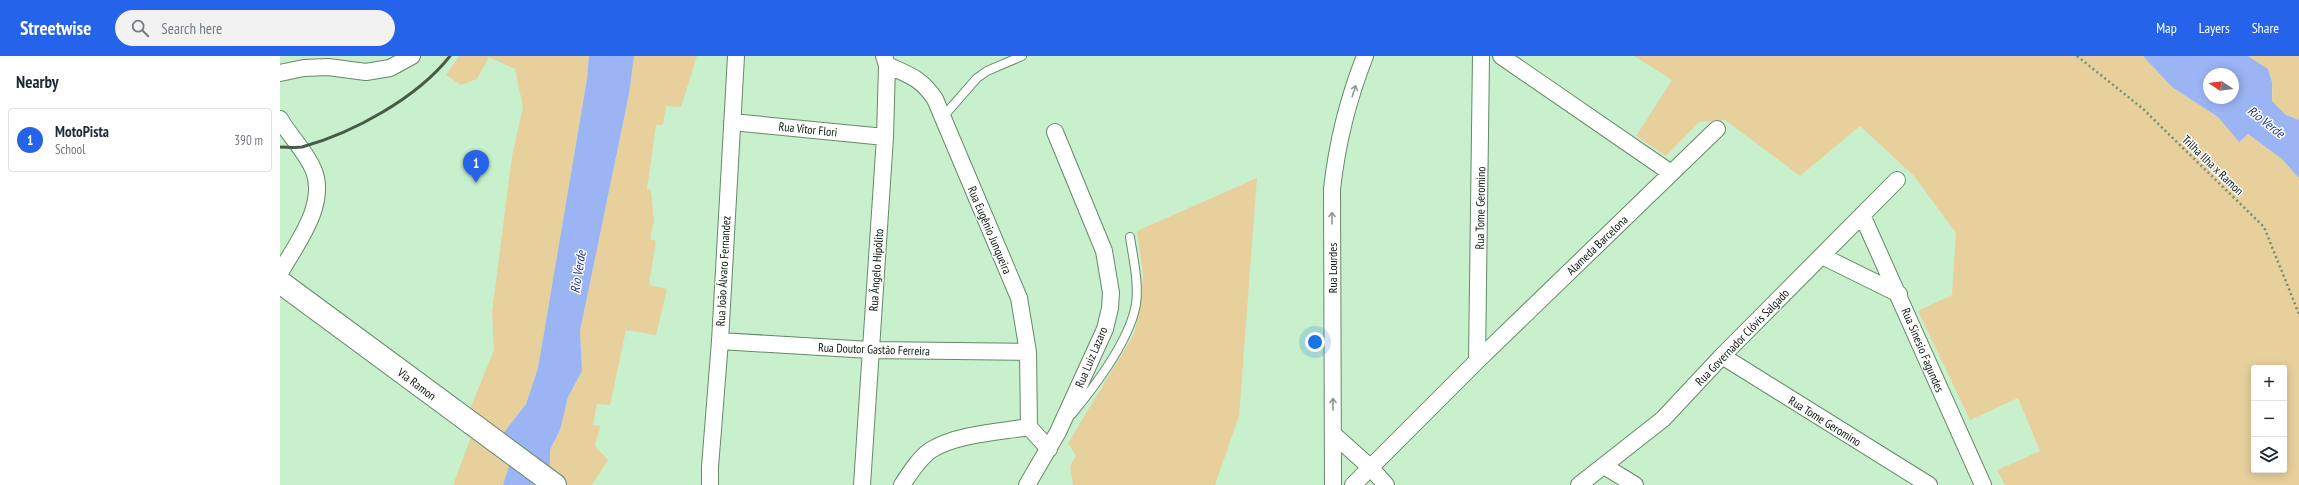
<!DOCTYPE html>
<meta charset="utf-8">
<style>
body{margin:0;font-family:"PT Sans Narrow",sans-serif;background:#f2f2f3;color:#1f2937}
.controls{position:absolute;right:12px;bottom:12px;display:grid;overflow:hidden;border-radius:4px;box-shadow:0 2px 10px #0003}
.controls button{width:36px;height:36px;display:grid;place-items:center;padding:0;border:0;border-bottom:1px solid #e0e1e3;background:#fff;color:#1f2937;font:20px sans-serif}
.compass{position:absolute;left:1923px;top:12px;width:36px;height:36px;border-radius:50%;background:#fff;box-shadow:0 2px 10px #0003;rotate:283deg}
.you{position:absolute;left:1035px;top:286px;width:14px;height:14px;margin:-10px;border:3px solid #fff;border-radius:50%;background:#1a73e8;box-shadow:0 0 0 6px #1a73e833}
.badge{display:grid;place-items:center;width:26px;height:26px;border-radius:50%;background:#2563eb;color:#fff;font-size:13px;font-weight:700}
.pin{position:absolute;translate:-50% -33px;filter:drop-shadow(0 1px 2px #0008)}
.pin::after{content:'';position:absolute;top:21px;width:14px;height:12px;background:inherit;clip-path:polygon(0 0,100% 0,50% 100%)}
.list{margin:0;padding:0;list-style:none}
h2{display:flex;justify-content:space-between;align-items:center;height:52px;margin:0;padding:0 16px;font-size:17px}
h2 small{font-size:13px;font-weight:400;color:#747a83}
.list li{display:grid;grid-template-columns:26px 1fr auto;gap:12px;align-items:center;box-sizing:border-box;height:64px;margin:0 8px 8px;padding:0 8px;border:1px solid #e0e1e3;border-radius:4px}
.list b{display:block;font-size:15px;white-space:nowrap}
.list p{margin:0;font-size:13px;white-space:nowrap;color:#747a83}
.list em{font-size:13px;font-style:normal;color:#747a83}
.icon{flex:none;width:22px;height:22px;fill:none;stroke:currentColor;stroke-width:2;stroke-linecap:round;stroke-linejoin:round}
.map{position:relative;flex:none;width:2019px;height:429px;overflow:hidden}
header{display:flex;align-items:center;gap:24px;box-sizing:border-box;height:56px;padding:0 20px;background:#2563eb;color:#fff}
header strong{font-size:19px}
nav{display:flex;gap:22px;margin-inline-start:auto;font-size:14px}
.search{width:280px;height:36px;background:#f2f2f3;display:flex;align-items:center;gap:10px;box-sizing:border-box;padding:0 14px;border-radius:22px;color:#747a83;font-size:15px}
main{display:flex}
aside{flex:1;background:#fff}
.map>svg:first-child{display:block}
.green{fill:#e8d09d;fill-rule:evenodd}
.water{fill:#9ab4f4;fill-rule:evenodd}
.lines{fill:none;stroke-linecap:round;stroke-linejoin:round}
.lane-casing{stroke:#668968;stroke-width:10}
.street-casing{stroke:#668968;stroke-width:18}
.secondary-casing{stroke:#668968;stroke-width:24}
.path{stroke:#718c73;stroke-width:2.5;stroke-dasharray:2 3;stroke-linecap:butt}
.lane{stroke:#fff;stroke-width:8}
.street{stroke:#fff;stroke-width:16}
.secondary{stroke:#fff;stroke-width:22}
.rail{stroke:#465c48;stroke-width:3}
.oneway{stroke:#919792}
.labels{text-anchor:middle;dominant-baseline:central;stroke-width:3;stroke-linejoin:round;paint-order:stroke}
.street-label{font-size:12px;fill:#0b180c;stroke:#fff}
.water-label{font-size:13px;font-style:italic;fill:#1b348c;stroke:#fff}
</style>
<header>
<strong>Streetwise</strong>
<div class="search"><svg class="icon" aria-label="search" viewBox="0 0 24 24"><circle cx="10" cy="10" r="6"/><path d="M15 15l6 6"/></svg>Search here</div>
<nav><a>Map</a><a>Layers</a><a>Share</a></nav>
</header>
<main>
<aside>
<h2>Nearby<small></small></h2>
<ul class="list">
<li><span class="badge">1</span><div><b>MotoPista</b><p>School</p></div><em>390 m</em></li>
</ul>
</aside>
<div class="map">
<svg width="2019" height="429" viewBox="0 0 2019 429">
<rect width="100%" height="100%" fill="#c9f0cc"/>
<path class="green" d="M179,0h130l-2,23 -49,289 -12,36 -24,31 -33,-24 25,-61 -2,-38 20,-156 11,-49 -8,-38 -26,-12 -12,22 -16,6 -15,-10z
M354,0h63l-16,51 -15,-1 -3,19h-7l-9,64 4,1 3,31 -4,18 6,2 -7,44 18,4 -11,46 -30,-5 -16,75 -13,-1 -4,21 7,1 -5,20 13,14 -16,25h-24l-19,-14 1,-21 10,-20 8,-33 14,-26 -2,-40 49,-237z
M1354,0h509l29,31 46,30 21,24 9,-7 34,25 17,19v307h-294l-8,-15 43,-19 -22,-53 -48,22 -52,-109 34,-16 4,-62 -42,-57 -54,-50 -60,50 -75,-56 -26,2 -33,34 -30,-20 36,-56zM1974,312h30v102h-30z
M1968,0h51v64l-13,-5 -14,-14c1,-29 1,-29 -24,-45z
M977,122l-18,238 -24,69h-142l-3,-19 6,-10 -8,-13 66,-109 6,-29 3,-30 -6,-44z
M191,381l38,29 -6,19h-50z"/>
<path class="water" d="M309,0h45l-5,38 -49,237 2,40 -14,26 -8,33 -10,20v35h-47l6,-19 -7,-31 24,-31 12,-36 49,-289z
M1863,0h105l20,13 4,13v19l14,14 13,5v58l-17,-19 -34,-25 -9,8 -21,-25 -46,-30zM1929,18h24v24h-24z"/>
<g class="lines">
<g class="lane-casing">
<path id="lane" d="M662,62l35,-40 10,-7 35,-15
M792,358c23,-28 58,-74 64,-110 3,-22 -3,-46 -6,-67"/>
</g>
<g class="street-casing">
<path id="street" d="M1221,0l170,117
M607,9c22,10 34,13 48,34l84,199 9,54 1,75
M0,17l24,-5 24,-1 38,5 24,-4 22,-12
M0,63c10,18 26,32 34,52 13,35 -18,73 -34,102
M452,66l153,15
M1582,159l121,270
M1542,200l77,38
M440,285l150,9 158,2
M1442,300l207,129
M1197,305l4,-305
M749,371l20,22
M1053,378l37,33 16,18
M1324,410l31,19
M430,429v-18l10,-126 16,-285
M582,429l23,-348 2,-72 -3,-9
M622,429c8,-12 17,-27 29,-35 25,-16 68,-18 98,-23
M747,429l31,-53 47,-103 5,-21 1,-15 -7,-42 -49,-119
M1053,429l-1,-296c5,-45 16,-90 33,-133
M1073,429l124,-124 240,-232
M1299,429l84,-66 59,-63 175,-176"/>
</g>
<g class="secondary-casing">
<path id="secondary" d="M0,226l275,203"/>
</g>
<path class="path" d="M1797,0l65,52 122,119 35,87"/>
<use href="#lane" class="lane"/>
<use href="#street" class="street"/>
<use href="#secondary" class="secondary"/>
<path class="rail" d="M0,91c7,0 15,1 22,0 51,-14 115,-49 148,-91"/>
</g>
<defs><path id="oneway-shaft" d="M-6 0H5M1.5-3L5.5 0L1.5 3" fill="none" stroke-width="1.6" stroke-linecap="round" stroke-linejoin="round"/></defs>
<g class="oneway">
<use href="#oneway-shaft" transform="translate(1074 35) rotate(-72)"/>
<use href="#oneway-shaft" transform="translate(1052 162) rotate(-90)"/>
<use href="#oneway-shaft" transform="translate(1053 348) rotate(-90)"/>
</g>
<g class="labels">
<g class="street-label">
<text transform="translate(528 73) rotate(6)">Rua Vítor Flori</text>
<text transform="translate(1933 109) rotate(44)">Trilha Ilha x Ramon</text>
<text transform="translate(1200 152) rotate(-89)">Rua Tome Geromino</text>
<text transform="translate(710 174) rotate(67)">Rua Eugênio Junqueira</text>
<text transform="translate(1317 189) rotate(-44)">Alameda Barcelona</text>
<text transform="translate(1052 212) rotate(-90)">Rua Lourdes</text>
<text transform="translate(596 214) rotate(-86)">Rua Ângelo Hipólito</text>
<text transform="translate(443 215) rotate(-87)">Rua João Álvaro Fernandez</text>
<text transform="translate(1462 281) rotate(-46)">Rua Governador Clóvis Salgado</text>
<text transform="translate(594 293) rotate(2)">Rua Doutor Gastão Ferreira</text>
<text transform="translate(1643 294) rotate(67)">Rua Sinesio Fagundes</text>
<text transform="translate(811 301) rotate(-67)">Rua Luiz Lazaro</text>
<text transform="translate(137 328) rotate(37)">Via Ramon</text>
<text transform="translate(1545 365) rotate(32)">Rua Tome Geromino</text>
</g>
<g class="water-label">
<text transform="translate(1986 66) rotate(38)">Rio Verde</text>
<text transform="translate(298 216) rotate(-81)">Rio Verde</text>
</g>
</g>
</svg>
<div class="controls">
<button>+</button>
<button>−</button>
<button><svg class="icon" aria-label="layers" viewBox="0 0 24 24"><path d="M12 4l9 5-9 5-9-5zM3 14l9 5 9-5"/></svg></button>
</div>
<svg class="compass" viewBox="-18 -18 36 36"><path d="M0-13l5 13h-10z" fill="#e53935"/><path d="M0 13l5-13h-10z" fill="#747a83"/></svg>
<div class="you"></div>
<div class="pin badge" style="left:196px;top:127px">1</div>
</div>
</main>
